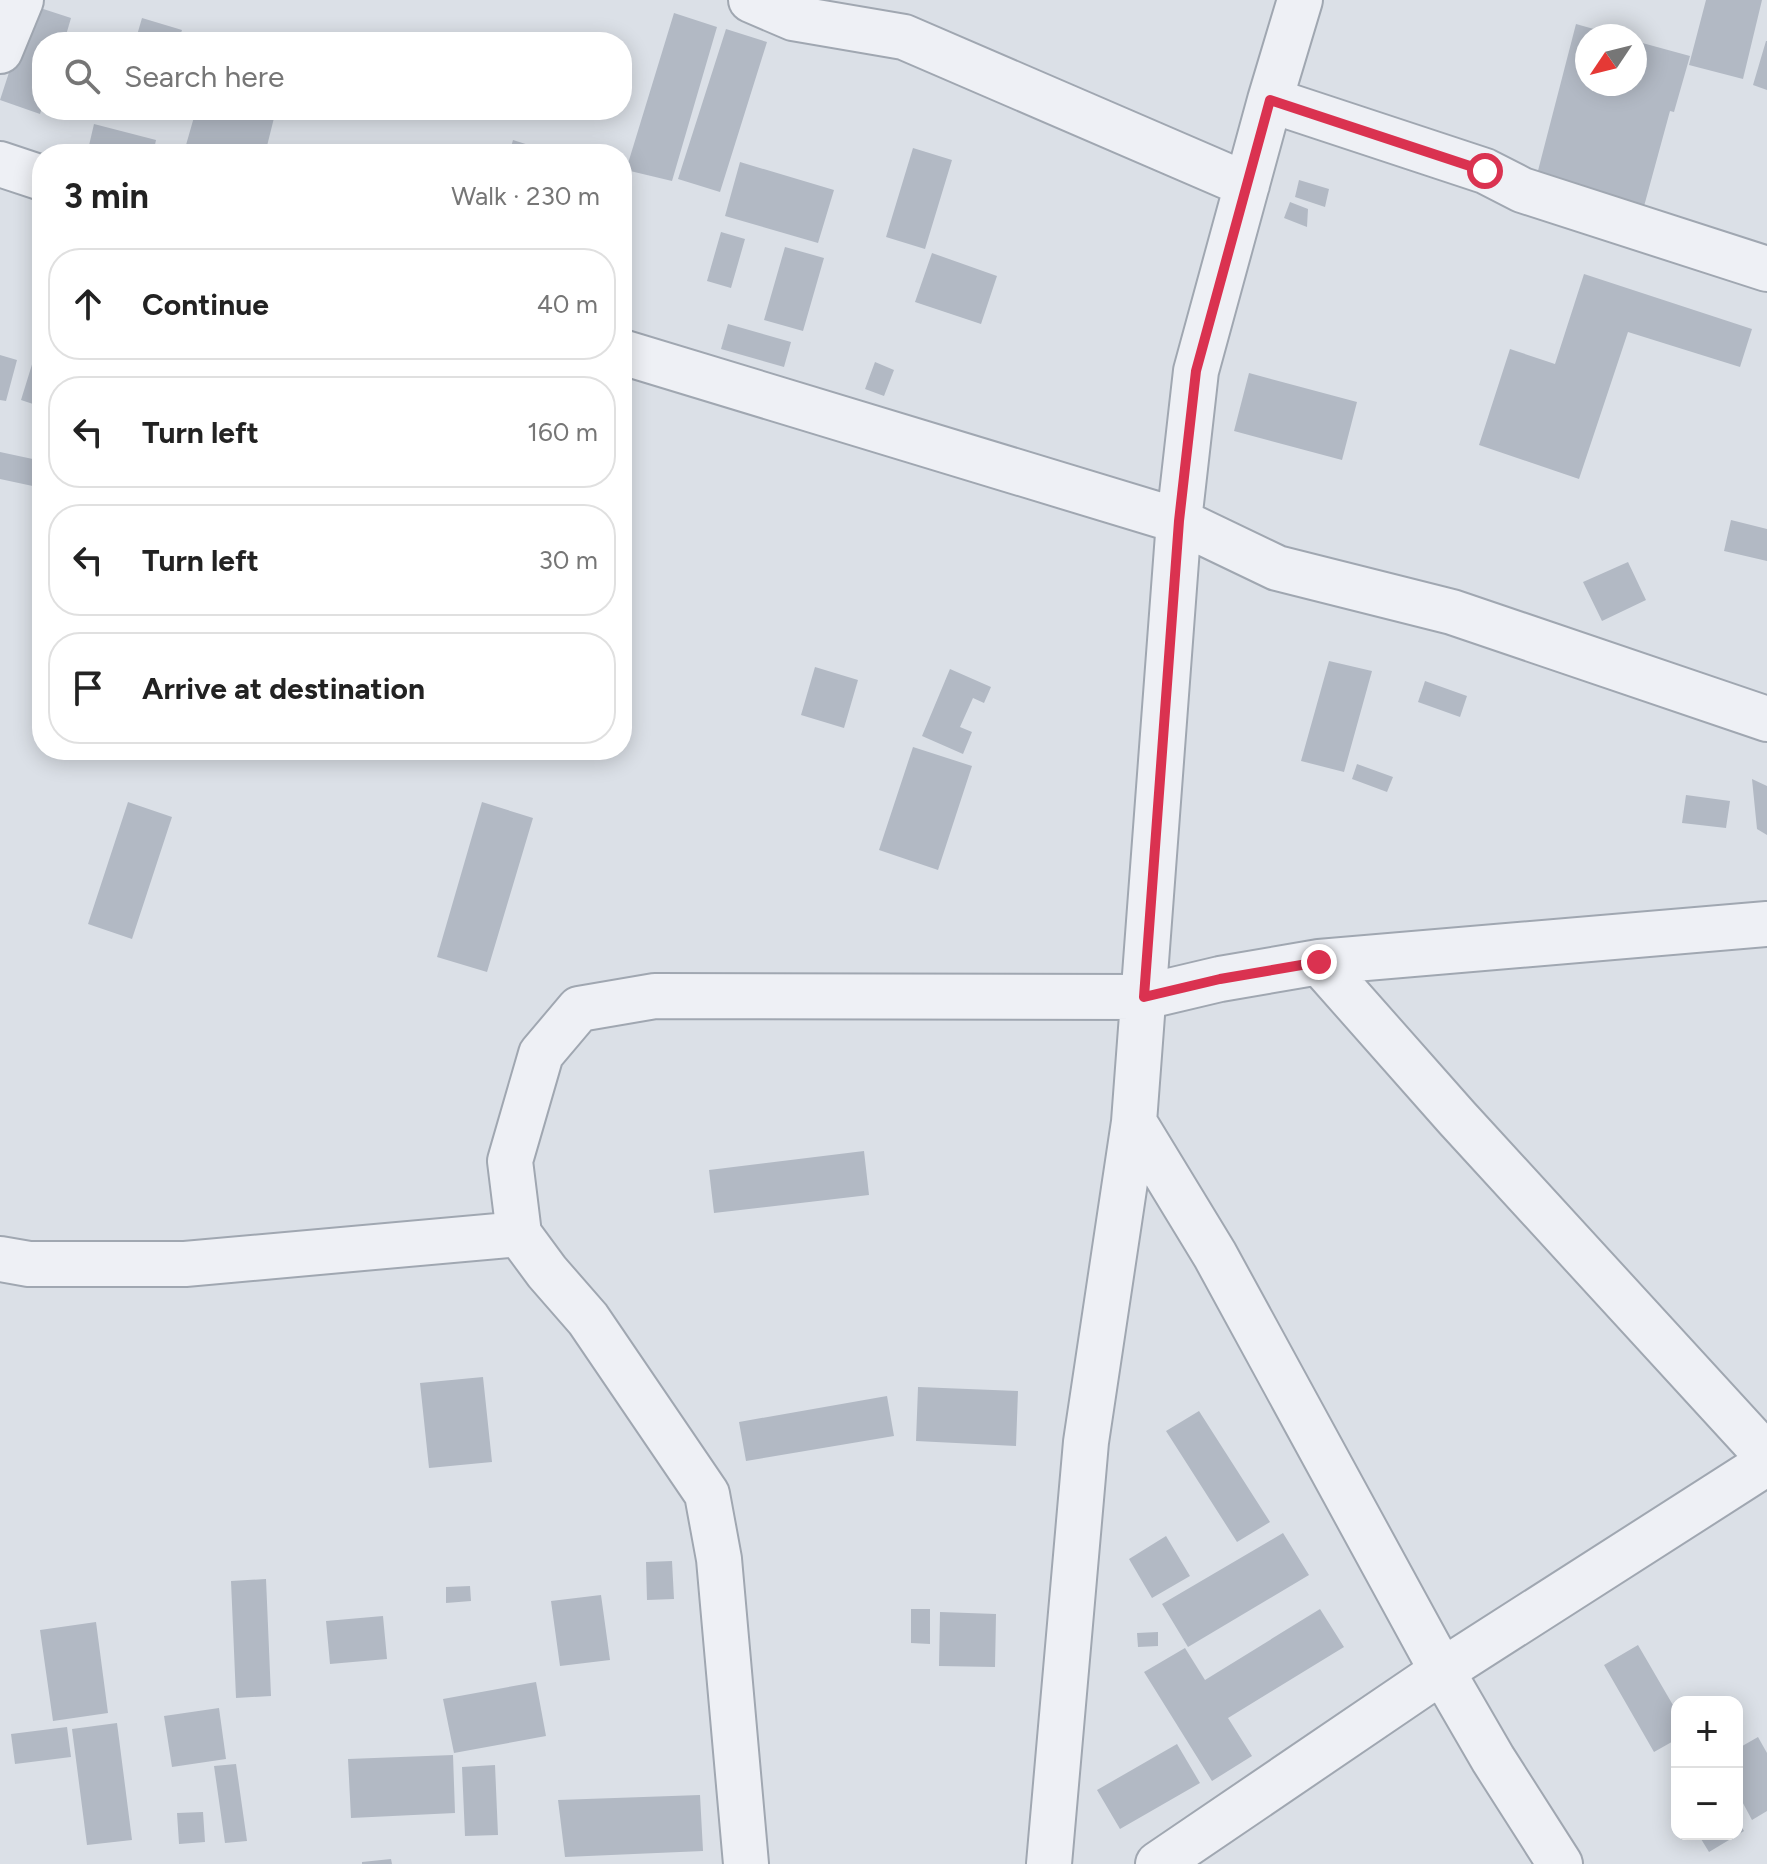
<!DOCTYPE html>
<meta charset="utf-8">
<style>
body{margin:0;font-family:Figtree,sans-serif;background:#f2f2f2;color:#222}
.controls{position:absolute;right:24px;bottom:24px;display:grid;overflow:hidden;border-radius:16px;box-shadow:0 4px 20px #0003}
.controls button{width:72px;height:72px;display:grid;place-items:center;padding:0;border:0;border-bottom:2px solid #e0e0e0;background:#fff;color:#222;font:40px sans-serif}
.compass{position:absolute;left:1575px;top:24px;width:72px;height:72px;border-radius:50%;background:#fff;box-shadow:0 4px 20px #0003;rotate:235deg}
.stop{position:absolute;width:24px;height:24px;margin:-18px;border:6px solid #da3250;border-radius:50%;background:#fff}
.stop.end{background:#da3250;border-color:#fff;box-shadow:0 2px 8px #0008}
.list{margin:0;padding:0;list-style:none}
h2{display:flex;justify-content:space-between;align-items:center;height:104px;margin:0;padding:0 32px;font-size:34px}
h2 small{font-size:26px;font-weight:400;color:#767676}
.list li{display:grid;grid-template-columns:52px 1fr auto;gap:24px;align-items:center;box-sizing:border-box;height:112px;margin:0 16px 16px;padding:0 16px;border:2px solid #e0e0e0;border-radius:32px}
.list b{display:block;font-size:30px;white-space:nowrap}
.list em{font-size:26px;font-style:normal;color:#767676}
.icon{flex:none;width:44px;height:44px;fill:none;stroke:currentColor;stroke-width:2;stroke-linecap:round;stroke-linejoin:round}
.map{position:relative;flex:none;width:1767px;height:1864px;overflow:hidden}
.search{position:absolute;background:#fff;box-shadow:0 4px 20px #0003;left:32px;top:32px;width:600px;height:88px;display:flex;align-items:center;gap:20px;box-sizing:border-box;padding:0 28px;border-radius:32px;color:#767676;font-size:30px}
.panel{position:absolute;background:#fff;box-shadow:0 4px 20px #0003;left:32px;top:144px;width:600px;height:616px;border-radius:32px}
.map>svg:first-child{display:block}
.building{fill:#b2b9c4}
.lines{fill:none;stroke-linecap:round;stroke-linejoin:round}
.minor-casing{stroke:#a0a7b1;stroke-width:48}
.minor{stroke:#eef0f5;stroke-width:44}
.route{stroke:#da3250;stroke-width:10}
</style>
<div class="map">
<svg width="1767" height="1864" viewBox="0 0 1767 1864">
<rect width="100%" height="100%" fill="#dbe0e7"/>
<path class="building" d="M1706,0h56l-19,79 -54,-14z
M31,5l40,13 -7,24h-22v65l-2,7 -40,-14z
M674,13l43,14 -45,154 -46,-11z
M142,18l40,12 -4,12h-43z
M1576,24l39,11 -28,1v48h48v-43l55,15 -16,56 -4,-1 -30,110 -107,-31z
M726,29l41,13 -47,150 -42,-13z
M1766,41h1v49l-14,-5z
M196,110h49l29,8 -9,36h-46l-33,-9z
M94,124l62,16 -3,14h-66z
M513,140l41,13v1h-45z
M913,148l39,12 -27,89 -39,-12z
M740,162l94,28 -16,53 -93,-27z
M1299,180l30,9 -4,18 -30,-10z
M1290,202l18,7 -1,18 -23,-9z
M721,232l24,7 -14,49 -24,-7z
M785,247l39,11 -21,73 -39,-11z
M932,253l65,23 -16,48 -66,-22z
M1584,274l168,55 -12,38 -112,-35 -49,147 -100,-34 31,-96 45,15z
M728,324l63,18 -7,25 -63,-18z
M0,355l17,5 -11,41 -6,-1z
M34,358l8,3v46l-21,-7z
M875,362l19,8 -10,26 -19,-7z
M1249,373l108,29 -15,58 -108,-29z
M0,452l42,9v27l-42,-9z
M1731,520l36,9v32l-43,-10z
M1628,562l18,38 -44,21 -19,-39z
M1329,661l43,10 -28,101 -43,-11z
M815,667l43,13 -14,48 -43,-13z
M950,669l41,18 -7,16 -11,-5 -13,29 12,5 -9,22 -41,-18z
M1425,681l42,15 -7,21 -42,-15z
M913,747l59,19 -34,104 -59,-20z
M1357,764l36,13 -6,15 -35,-13z
M1752,779l15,7v49l-10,-6z
M1686,795l44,6 -4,27 -44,-5z
M128,802l44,15 -40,122 -44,-15z
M482,802l51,16 -46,154 -50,-15z
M864,1151l5,44 -155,18 -5,-43z
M483,1377l9,85 -63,6 -9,-85z
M918,1387l100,4 -2,55 -100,-5z
M887,1396l7,40 -148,25 -7,-39z
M1199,1411l71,111 -33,20 -71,-111z
M1283,1533l26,42 -121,72 -26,-43z
M1166,1536l24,40 -38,22 -23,-39z
M672,1561l2,38 -27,1 -1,-38z
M266,1579l5,117 -35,2 -5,-117z
M470,1586l1,15 -25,2v-16z
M601,1595l9,65 -50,6 -9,-65z
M911,1609h19v35l-19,-1z
M1320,1609l24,38 -116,71 24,38 -40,25 -68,-109 41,-24 20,32z
M940,1612l56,2 -1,53 -56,-1z
M383,1616l4,43 -57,5 -4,-43z
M96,1622l12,91 -55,8 -13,-91z
M1158,1632v14l-20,1 -1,-14z
M1638,1645l39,67v27l-23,13 -50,-87z
M536,1682l10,54 -92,17 -11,-54z
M219,1708l7,51 -54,8 -8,-51z
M117,1723l15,117 -45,5 -15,-116z
M67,1727l4,30 -56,7 -4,-30z
M1758,1737l9,16v58l-15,9 -15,-28v-43z
M1177,1744l23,39 -80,46 -23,-39z
M453,1755l2,58 -104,5 -3,-59z
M236,1764l11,77 -22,2 -11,-77z
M495,1765l3,70 -33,1 -3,-69z
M700,1795l3,56 -138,6 -7,-57z
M203,1812l2,30 -26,2 -2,-31z
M1737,1820l7,11 -35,21 -11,-18h39z
M391,1859l1,5h-30v-2z"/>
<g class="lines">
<g class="minor-casing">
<path id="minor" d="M751,0l42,18 111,19 343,148
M0,51l21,-51
M1270,100l215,71 37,19 245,79
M0,164l42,14
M622,352l557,169 98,47 175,44 315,107
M1319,962l138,156 310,338
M1134,1122l81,133 227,416 51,88 67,105
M0,1259l29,5h156l334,-30
M746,1864l-27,-305 -12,-65 -119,-175 -41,-47 -28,-38 -9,-73 31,-107 38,-45 76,-13 489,1 76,-18 99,-17 448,-38
M1049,1864l37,-422 48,-320 45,-601 17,-150 74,-271 30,-100
M1158,1864l284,-193 325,-208"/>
</g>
<use href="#minor" class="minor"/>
</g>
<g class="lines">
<path class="route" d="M1319,962l-99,17 -76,18 35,-476 17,-150 74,-271 215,71"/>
</g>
</svg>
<div class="controls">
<button>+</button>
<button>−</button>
</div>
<svg class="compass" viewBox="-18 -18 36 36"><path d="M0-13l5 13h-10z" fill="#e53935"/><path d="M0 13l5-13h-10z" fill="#767676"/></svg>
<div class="stop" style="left:1485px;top:171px"></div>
<div class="stop end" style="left:1319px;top:962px"></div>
<div class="search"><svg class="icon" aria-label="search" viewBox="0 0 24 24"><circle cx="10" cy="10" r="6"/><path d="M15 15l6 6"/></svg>Search here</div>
<section class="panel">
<h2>3 min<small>Walk · 230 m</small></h2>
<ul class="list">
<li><svg class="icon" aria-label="ahead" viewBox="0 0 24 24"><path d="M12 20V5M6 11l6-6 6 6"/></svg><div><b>Continue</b></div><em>40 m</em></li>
<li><svg class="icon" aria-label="left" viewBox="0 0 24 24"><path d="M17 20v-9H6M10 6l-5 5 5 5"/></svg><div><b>Turn left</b></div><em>160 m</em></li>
<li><svg class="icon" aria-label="left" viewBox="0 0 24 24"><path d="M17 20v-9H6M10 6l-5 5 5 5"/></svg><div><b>Turn left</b></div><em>30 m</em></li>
<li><svg class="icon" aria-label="arrive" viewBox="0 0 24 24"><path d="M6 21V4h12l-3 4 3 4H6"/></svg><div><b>Arrive at destination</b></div></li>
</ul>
</section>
</div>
